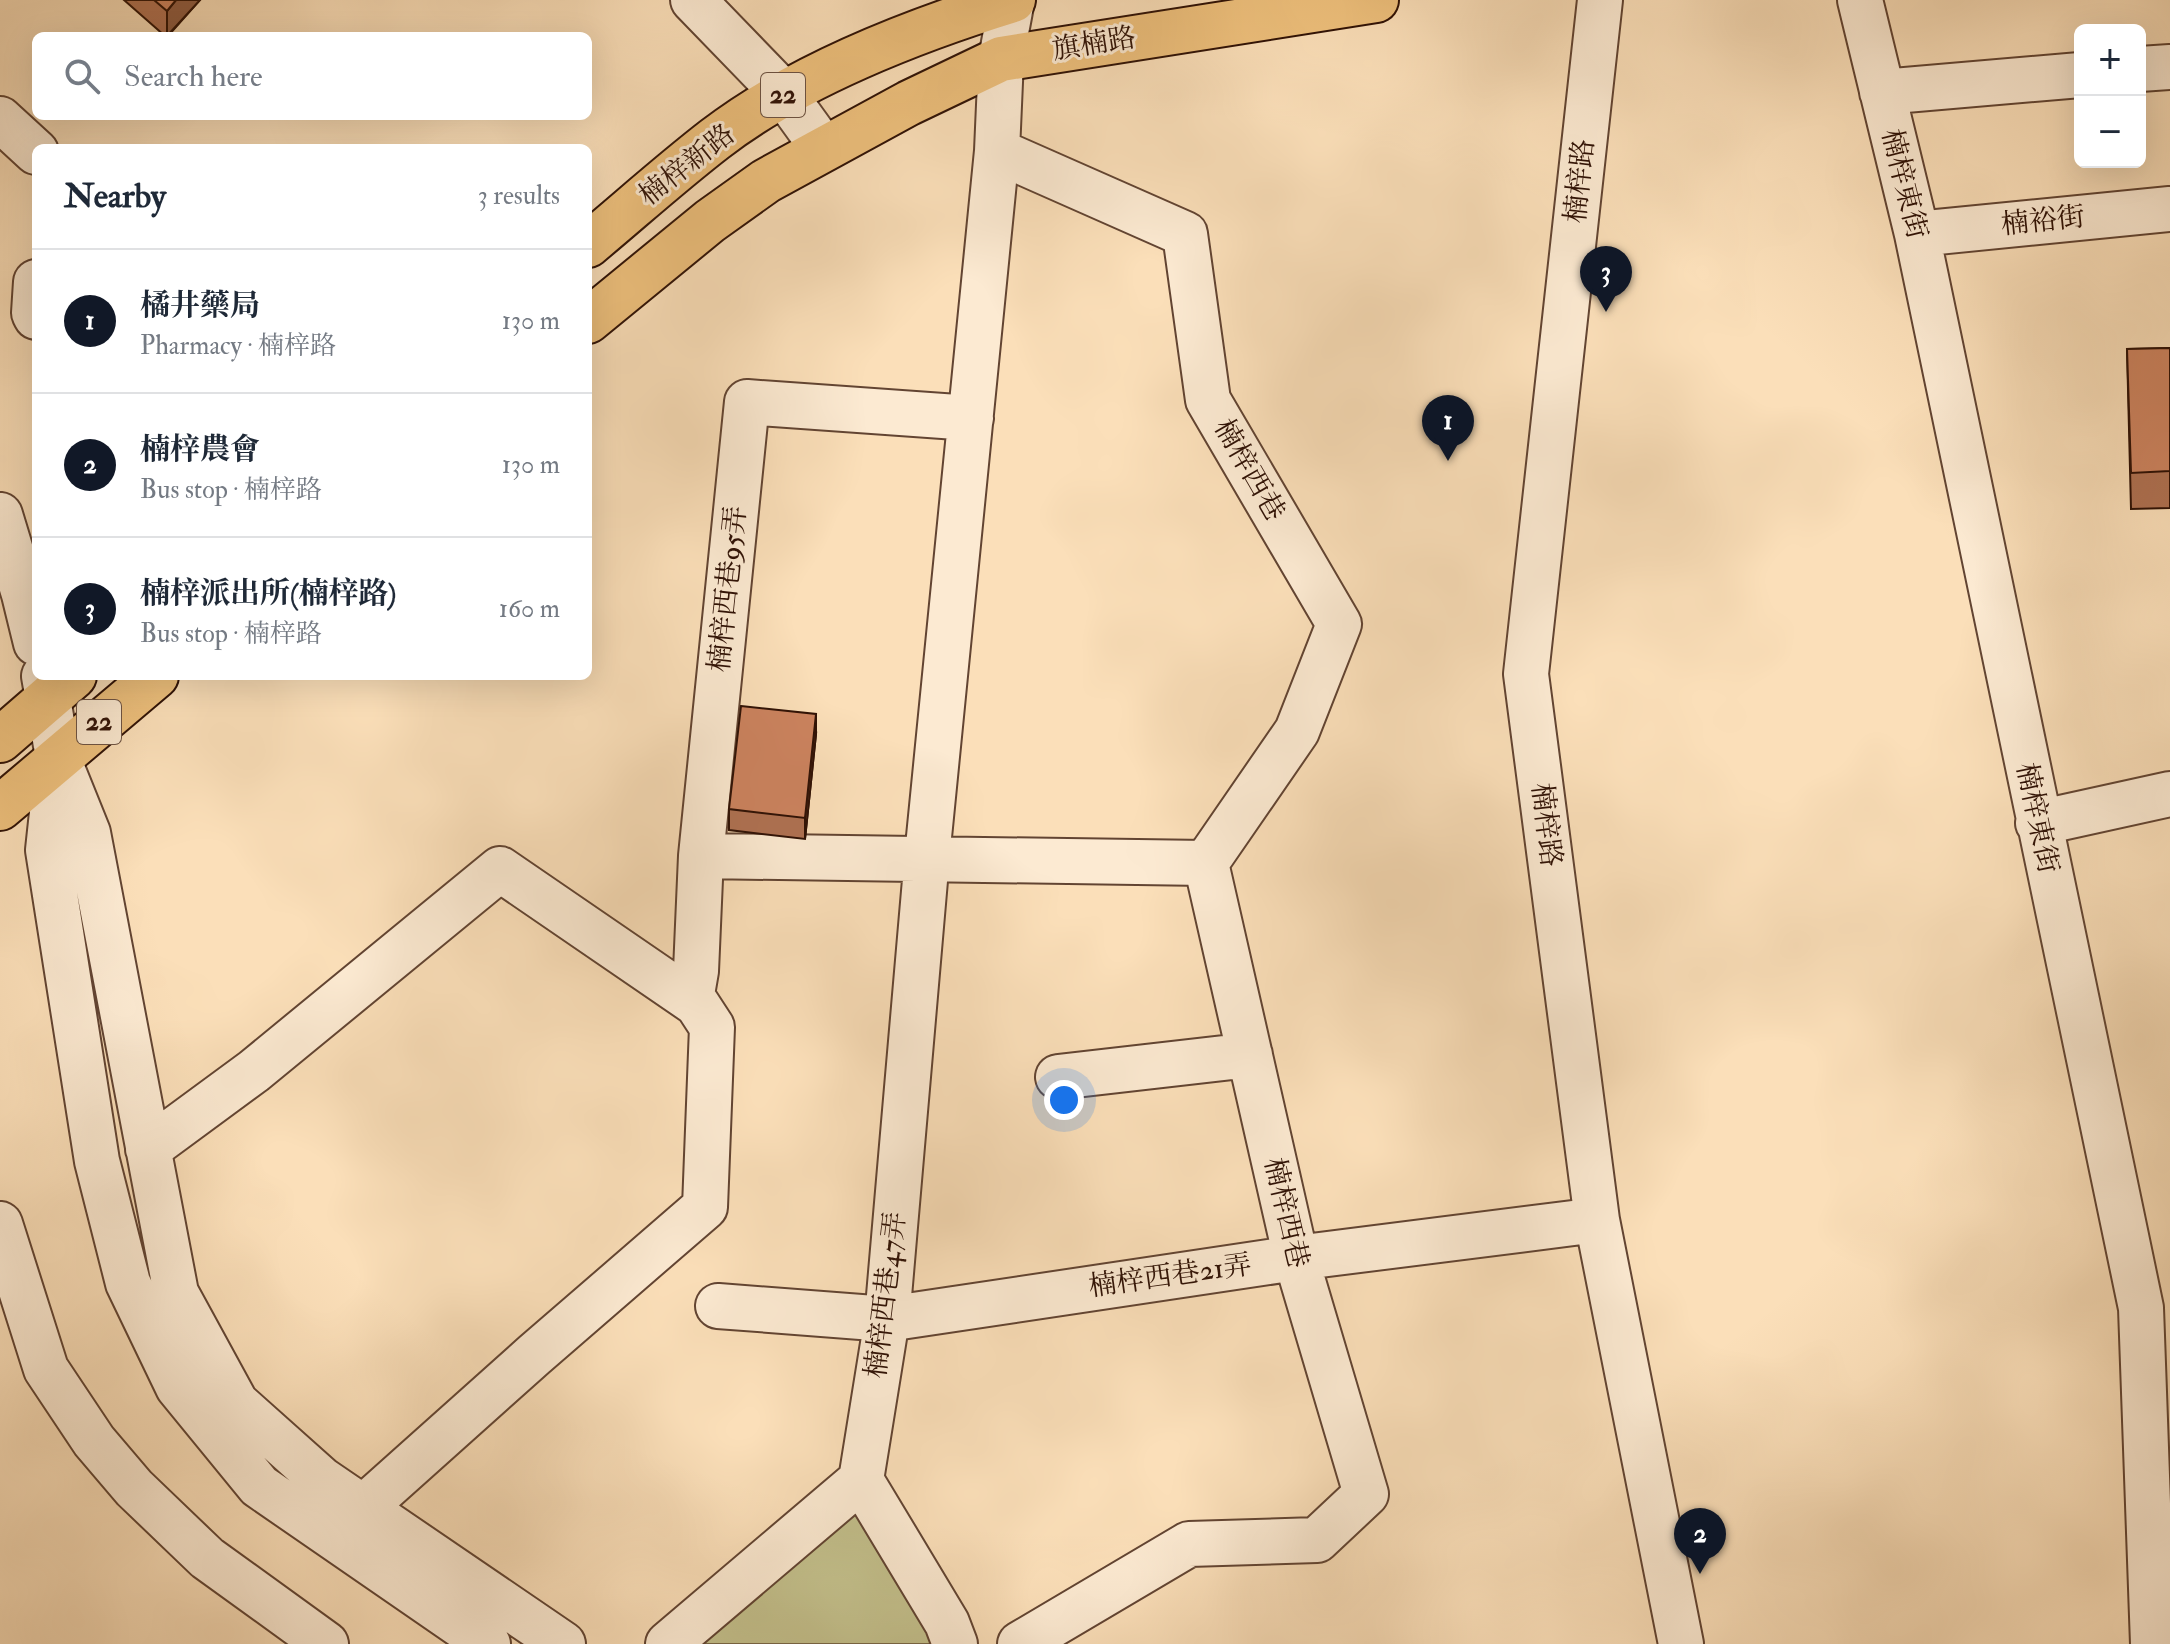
<!DOCTYPE html>
<meta charset="utf-8">
<style>
body{margin:0;font-family:"IM FELL Double Pica","Noto Serif TC",serif;background:#f6f6f7;color:#1f2937}
.controls{position:absolute;right:24px;top:24px;display:grid;overflow:hidden;border-radius:12px;box-shadow:0 8px 32px #0002}
.controls button{width:72px;height:72px;display:grid;place-items:center;padding:0;border:0;border-bottom:2px solid #e0e1e3;background:#fff;color:#1f2937;font:40px sans-serif}
.you{position:absolute;left:1064px;top:1100px;width:28px;height:28px;margin:-20px;border:6px solid #fff;border-radius:50%;background:#1a73e8;box-shadow:0 0 0 12px #1a73e833}
.badge{display:grid;place-items:center;width:52px;height:52px;border-radius:50%;background:#111827;color:#fff;font-size:26px;font-weight:700}
.pin{position:absolute;translate:-50% -66px;filter:drop-shadow(0 2px 4px #0008)}
.pin::after{content:'';position:absolute;top:42px;width:28px;height:24px;background:inherit;clip-path:polygon(0 0,100% 0,50% 100%)}
.list{margin:0;padding:0;list-style:none}
h2{display:flex;justify-content:space-between;align-items:center;height:104px;margin:0;padding:0 32px;font-size:34px}
h2 small{font-size:26px;font-weight:400;color:#747a83}
.list li{display:grid;grid-template-columns:52px 1fr auto;gap:24px;align-items:center;box-sizing:border-box;height:144px;padding:0 32px;border-top:2px solid #e0e1e3}
.list b{display:block;font-size:30px;white-space:nowrap}
.list p{margin:0;font-size:26px;white-space:nowrap;color:#747a83}
.list em{font-size:26px;font-style:normal;color:#747a83}
.icon{flex:none;width:44px;height:44px;fill:none;stroke:currentColor;stroke-width:2;stroke-linecap:round;stroke-linejoin:round}
.map{position:relative;flex:none;width:2170px;height:1644px;overflow:hidden}
.search{position:absolute;background:#fff;box-shadow:0 8px 32px #0002;left:32px;top:32px;width:560px;height:88px;display:flex;align-items:center;gap:20px;box-sizing:border-box;padding:0 28px;border-radius:12px;color:#747a83;font-size:30px}
.panel{position:absolute;background:#fff;box-shadow:0 8px 32px #0002;left:32px;top:144px;width:560px;height:536px;border-radius:12px}
.map>svg:first-child{display:block}
.green{fill:#c3c08c;stroke:#796848;stroke-width:2}
.lines{fill:none;stroke-linecap:round;stroke-linejoin:round}
.minor-casing{stroke:#624432;stroke-width:48}
.major-casing{stroke:#2f1105;stroke-width:48}
.minor{stroke:#fcead2;stroke-width:44}
.major{stroke:#eec07c;stroke-width:44}
.wall{fill:#af7152;stroke:#2f1105;stroke-width:2}
.shaded-wall{fill:#8f5c42;stroke:#2f1105;stroke-width:2}
.building{fill:#cc835f;stroke:#2f1105;stroke-width:2}
.labels{text-anchor:middle;dominant-baseline:central;stroke-width:6;stroke-linejoin:round;paint-order:stroke}
.shield{fill:#fcead2;stroke:#6c5242;stroke-width:2}
.shield-label{font-size:26px;font-weight:bold;fill:#2f1105}
.street-label{font-size:28px;fill:#2f1105;stroke:#fcead2}
</style>
<div class="map">
<svg width="2170" height="1644" viewBox="0 0 2170 1644">
<rect width="100%" height="100%" fill="#fbdfb9"/>
<filter id="stains"><feTurbulence type="fractalNoise" baseFrequency=".0025" numOctaves="4"/><feColorMatrix values="0 0 0 0 .2 0 0 0 0 .09 0 0 0 0 .02 0 0 0 .5 -.17"/></filter>
<radialGradient id="worn" r=".72"><stop offset=".6" stop-color="#630" stop-opacity="0"/><stop offset="1" stop-color="#630" stop-opacity=".3"/></radialGradient>
<path class="green" d="M863,1502l76,142h-254z"/>
<g class="lines">
<g class="minor-casing">
<path id="minor" d="M693,0l91,94 39,54
M1600,0l-74,674 71,546 84,424
M1860,0l57,234 224,1074 12,336
M2140,69l30,-2
M1882,92l198,-17
M0,119l36,33
M997,151l188,83 23,166 131,224 -42,107 -91,132 90,395 70,236 -49,46 -128,4 -169,100
M1917,234l253,-25
M36,282l-2,31 2,4
M0,515l24,79 12,49
M44,676l14,81 -10,93 49,311 31,122 50,104 81,99 229,158
M59,761l29,72 88,460 60,110 85,76 242,165
M2038,823l132,-29
M701,856l505,7
M691,1000l5,-29 5,-115 46,-454 224,16
M1058,1077l192,-22
M148,1149l106,-78 246,-202 197,135 15,23 -7,180 -171,148 -171,153
M0,1224l46,145 48,72 40,47 73,70 119,86
M718,1306l169,13 409,-61 301,-38
M861,1480l86,143 8,21
M668,1644l193,-164 26,-161 40,-462 70,-706 4,-92 11,-59"/>
</g>
<g class="major-casing">
<path id="major" d="M588,245c42,-35 83,-72 127,-106 82,-63 200,-109 298,-139
M588,321l122,-100 56,-40 143,-78 92,-44 375,-59
M0,740l74,-64
M0,808l156,-132"/>
</g>
<use href="#minor" class="minor"/>
<use href="#major" class="major"/>
</g>
<path class="wall" d="M124,0h76l-32,36h-3z
M2170,348v160l-39,1 -4,-160z
M816,734l-11,105 -76,-9v-21z"/>
<path class="shaded-wall" d="M176,0h24l-33,36v-25z
M816,714v20l-11,105v-21z"/>
<path class="building" d="M154,0h22l-9,11z
M2170,348v123l-39,2 -4,-124z
M741,706l75,8 -11,104 -76,-9z"/>
<g class="labels">
<g class="shield">
<rect x="761" y="73" width="44" height="44" rx="6"/>
<rect x="77" y="700" width="44" height="44" rx="6"/>
</g>
<g class="shield-label">
<text x="783" y="95">22</text>
<text x="99" y="722">22</text>
</g>
<g class="street-label">
<text transform="translate(1094 44) rotate(-9)">旗楠路</text>
<text transform="translate(687 165) rotate(-38)">楠梓新路</text>
<text transform="translate(1580 181) rotate(-84)">楠梓路</text>
<text transform="translate(1904 184) rotate(76)">楠梓東街</text>
<text transform="translate(2043 221) rotate(-6)">楠裕街</text>
<text transform="translate(1249 470) rotate(60)">楠梓西巷</text>
<text transform="translate(728 589) rotate(-84)">楠梓西巷95弄</text>
<text transform="translate(2037 818) rotate(78)">楠梓東街</text>
<text transform="translate(1546 825) rotate(83)">楠梓路</text>
<text transform="translate(1286 1213) rotate(77)">楠梓西巷</text>
<text transform="translate(1170 1276) rotate(-8)">楠梓西巷21弄</text>
<text transform="translate(886 1295) rotate(-83)">楠梓西巷47弄</text>
</g>
</g>
<rect width="100%" height="100%" filter="url(#stains)"/>
<rect width="100%" height="100%" fill="url(#worn)"/>
</svg>
<div class="controls">
<button>+</button>
<button>−</button>
</div>
<div class="you"></div>
<div class="pin badge" style="left:1448px;top:461px">1</div>
<div class="pin badge" style="left:1700px;top:1574px">2</div>
<div class="pin badge" style="left:1606px;top:312px">3</div>
<div class="search"><svg class="icon" aria-label="search" viewBox="0 0 24 24"><circle cx="10" cy="10" r="6"/><path d="M15 15l6 6"/></svg>Search here</div>
<section class="panel">
<h2>Nearby<small>3 results</small></h2>
<ul class="list">
<li><span class="badge">1</span><div><b>橘井藥局</b><p>Pharmacy · 楠梓路</p></div><em>130 m</em></li>
<li><span class="badge">2</span><div><b>楠梓農會</b><p>Bus stop · 楠梓路</p></div><em>130 m</em></li>
<li><span class="badge">3</span><div><b>楠梓派出所(楠梓路)</b><p>Bus stop · 楠梓路</p></div><em>160 m</em></li>
</ul>
</section>
</div>
